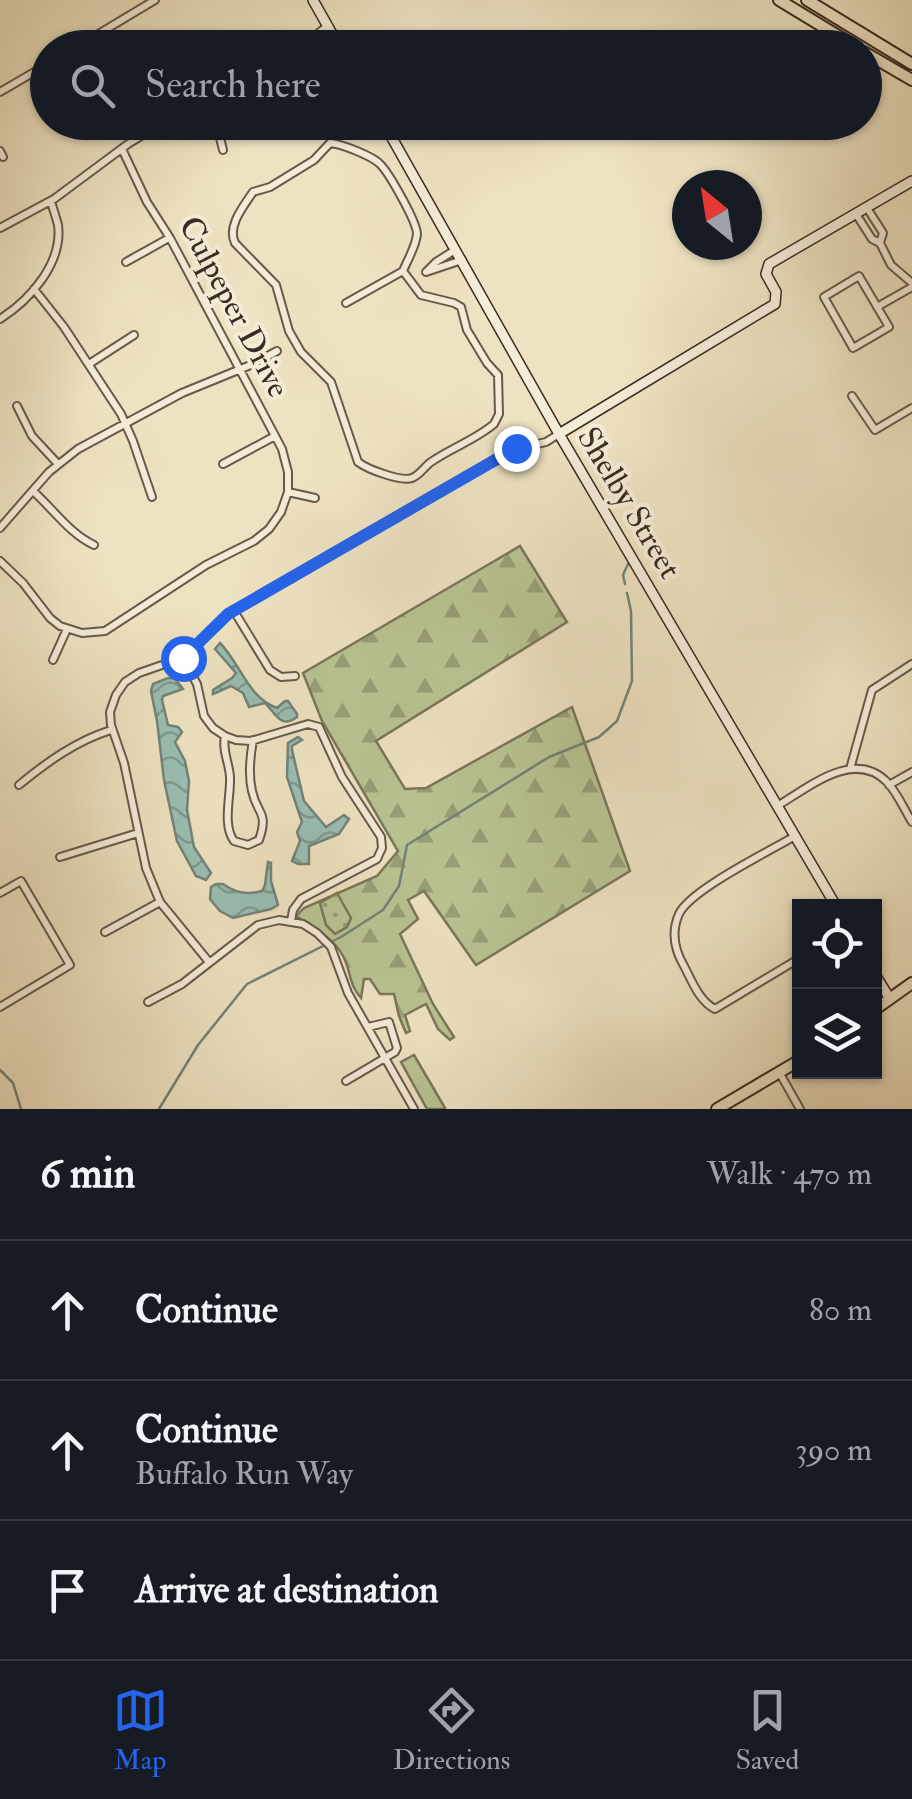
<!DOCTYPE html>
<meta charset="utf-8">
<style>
body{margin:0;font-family:"IM FELL Double Pica",serif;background:#20242c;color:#f1f3f6}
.controls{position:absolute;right:30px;bottom:30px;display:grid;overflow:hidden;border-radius:0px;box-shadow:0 2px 8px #0004}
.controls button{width:90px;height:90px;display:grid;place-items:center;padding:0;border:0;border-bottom:2px solid #363941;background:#171b24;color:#f1f3f6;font:50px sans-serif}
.compass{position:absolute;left:672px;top:170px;width:90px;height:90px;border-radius:50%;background:#171b24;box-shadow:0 2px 8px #0004;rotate:330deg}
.stop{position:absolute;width:30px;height:30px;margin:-22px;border:8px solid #2563eb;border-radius:50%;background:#fff}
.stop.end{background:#2563eb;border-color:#fff;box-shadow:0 2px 10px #0008}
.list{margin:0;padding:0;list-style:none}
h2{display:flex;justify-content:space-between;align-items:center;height:130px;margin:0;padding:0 40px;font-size:42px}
h2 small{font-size:32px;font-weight:400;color:#9ea1a6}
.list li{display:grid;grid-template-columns:65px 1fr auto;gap:30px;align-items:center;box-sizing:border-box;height:140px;padding:0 40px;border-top:2px solid #363941}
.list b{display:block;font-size:38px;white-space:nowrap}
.list p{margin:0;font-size:32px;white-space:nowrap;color:#9ea1a6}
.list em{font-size:32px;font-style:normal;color:#9ea1a6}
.icon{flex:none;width:55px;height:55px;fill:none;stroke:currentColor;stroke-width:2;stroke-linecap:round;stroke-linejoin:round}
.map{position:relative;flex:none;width:912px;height:1109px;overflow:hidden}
.search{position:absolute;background:#171b24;box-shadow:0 2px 8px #0004;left:30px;right:30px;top:30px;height:110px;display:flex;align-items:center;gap:25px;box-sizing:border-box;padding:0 35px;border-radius:55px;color:#9ea1a6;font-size:38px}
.sheet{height:550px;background:#171b24}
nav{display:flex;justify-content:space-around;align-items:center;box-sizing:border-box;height:140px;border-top:2px solid #363941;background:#171b24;font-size:28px;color:#9ea1a6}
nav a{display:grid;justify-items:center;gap:5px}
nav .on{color:#2563eb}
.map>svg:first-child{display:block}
.green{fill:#b9c392;stroke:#7a775a;stroke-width:2.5}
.forest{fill:url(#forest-firs);stroke:#7a775a;stroke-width:2.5}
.park{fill:url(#park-dots);stroke:#7a775a;stroke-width:2.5}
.water{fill:url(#water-waves);stroke:#738378;stroke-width:2.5}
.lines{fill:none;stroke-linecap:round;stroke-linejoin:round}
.stream{stroke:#738378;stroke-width:2.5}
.street-casing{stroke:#68594a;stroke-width:10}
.secondary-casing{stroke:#3b2b22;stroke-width:12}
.primary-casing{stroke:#3b2b22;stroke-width:14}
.street{stroke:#f3ecd7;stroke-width:6}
.secondary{stroke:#f3ecd7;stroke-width:9}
.primary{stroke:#ede2c1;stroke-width:10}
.route{stroke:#2563eb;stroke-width:12}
.labels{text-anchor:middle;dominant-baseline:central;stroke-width:8;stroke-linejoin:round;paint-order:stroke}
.street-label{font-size:32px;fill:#3b2b22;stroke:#f3ecd7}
</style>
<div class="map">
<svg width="912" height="1109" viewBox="0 0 912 1109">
<defs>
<pattern id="forest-firs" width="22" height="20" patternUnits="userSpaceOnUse" patternTransform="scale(2.5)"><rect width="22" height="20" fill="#b9c392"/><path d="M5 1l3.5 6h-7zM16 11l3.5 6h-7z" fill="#989f77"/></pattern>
<pattern id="park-dots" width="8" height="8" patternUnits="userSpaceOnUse" patternTransform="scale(2.5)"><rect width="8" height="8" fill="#b9c392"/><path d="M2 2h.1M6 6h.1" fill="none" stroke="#989f77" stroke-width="1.8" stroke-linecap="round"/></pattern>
<pattern id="water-waves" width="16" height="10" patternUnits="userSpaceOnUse" patternTransform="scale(2.5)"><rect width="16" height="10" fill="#99beb2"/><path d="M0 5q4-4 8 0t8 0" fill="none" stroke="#7e9b90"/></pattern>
</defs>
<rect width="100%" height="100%" fill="#ede2c1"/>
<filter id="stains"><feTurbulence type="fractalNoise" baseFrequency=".002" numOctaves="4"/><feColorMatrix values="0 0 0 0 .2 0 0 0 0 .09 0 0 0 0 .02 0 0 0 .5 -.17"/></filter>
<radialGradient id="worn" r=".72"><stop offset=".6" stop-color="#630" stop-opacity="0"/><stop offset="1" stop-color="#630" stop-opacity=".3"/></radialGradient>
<path class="green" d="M414,1055l31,53 -2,1h-16l-26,-47z"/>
<path class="forest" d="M520,546l47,76 -191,119 29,48 21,-1 146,-81 58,164 -154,94 -52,-74 -16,9 10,19 -18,15 33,70 21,33 -4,3 -12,-11 -12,-25 -21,11 5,16 -4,2 -7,-17 -5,-22h-14l-10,-15h-6l-3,19c-11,-12 -10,-23 -16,-38 -9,-21 -30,-31 -49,-44l8,-8 73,-32 21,-25 -76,-130 -19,-48z"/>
<path class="park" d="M337,893l14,25 -4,9 -12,7 -9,-9 -6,-22z"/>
<path class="water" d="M220,643c20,20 28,55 57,65l8,-7h3l9,13v3c-17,13 -22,-5 -32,-14l-16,4 -6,-14 -12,-7 -18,8v-4l19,-12 4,-5 -21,-24z
M168,678l7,1 8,10 -20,7 -1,4 6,25 10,2 4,5 -7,10 10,19 4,20 -2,29 7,37 17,26 -5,7 -10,-4 -19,-35 -13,-61 -7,-59 -6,-30 2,-7z
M298,737l4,3 -10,6v4l12,51 22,26 18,-12 5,4 -10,15 -30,12v18h-11l-6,-3 8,-20 -3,-9 5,-10 -15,-45 1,-34z
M268,862l3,1v18l7,24 -7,4 -38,9 -13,-7 -10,-12 1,-12 5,-3h7c12,9 25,11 39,7l3,-6z"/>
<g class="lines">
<path class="stream" d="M625,584l-2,-9 6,-13
M0,1070l13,13 8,26
M159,1109l39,-64 49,-61 94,-47 42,-27 16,-24 8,-41 142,-88 50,-20 18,-16 15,-40 -1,-70 -4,-18"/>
<g class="street-casing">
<path id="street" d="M75,48l80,-48
M301,48l26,-22
M0,92l48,-28
M216,122l7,28
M330,143c12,1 42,13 50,21 9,9 37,58 37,70 -1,12 -9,25 -14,37l18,24 33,8 7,4 6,23 20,33 11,12 1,39 -5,10c-19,16 -43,24 -63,38 -7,5 -11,13 -19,16 -11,4 -45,-9 -54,-16l-27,-80 -30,-30 -12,-21 -13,-46 -41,-42c-8,-17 8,-36 18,-51l17,-5 44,-27z
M0,151l3,6
M867,208l16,25 -3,10
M856,214l16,25 8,4 11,22 21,18
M0,228l54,-29 74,-55 36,-22
M455,250l-19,12 -10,10 36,-12
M126,262l43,-24
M859,276l30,51 -36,21 -29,-51z
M34,289l30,38 57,87 12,27 19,56
M346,303l57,-32
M877,307l35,-20
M0,319c30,-19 63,-56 58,-94 -2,-8 -5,-16 -7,-24
M89,364l45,-29
M852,396l23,34 37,-22
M17,406l15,30 26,28
M223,464l52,-28
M33,491c20,18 37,43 61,54
M288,492l27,6
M0,528l49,-56 29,-23 104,-56 71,-29 24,-13
M0,561l23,22 27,35 10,8 22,7 23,-2 101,-66 48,-24 15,-12 12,-17 7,-20v-20l-6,-23 -112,-211 -23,-36 -25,-53
M234,611l36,59 11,7 14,-1
M183,659l14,25 7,32 9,12 12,8 11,4 15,1 57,-17 11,3 23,50 39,60 1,11 -5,11 -76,40 -8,11 -2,11
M53,660l14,-31
M225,736c-3,15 4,26 5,41 1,19 -8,48 4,64l14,4 11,-5c10,-29 -2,-25 -7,-49 -4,-17 -2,-34 1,-51
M850,769l22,-79 40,-26
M19,785c28,-23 57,-44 92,-55
M889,785l23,-13
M777,806c31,-18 76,-57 109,-25 11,11 18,28 26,41
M795,836c-25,15 -105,54 -116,78 -8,18 -5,35 5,52 8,15 15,35 31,43l85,-51
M60,857l78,-24
M0,893l21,-12 49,84 -70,42
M105,932l55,-30
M209,962l-49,-60 -14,-34 -22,-105 -13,-38 -1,-13 6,-17 9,-13 14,-9 46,-16 43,-43 283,-164 35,-8 13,-8
M148,1002l34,-18 76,-59 21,-5 24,4 14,9 14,14 17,46 66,116
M779,1072l21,37
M346,1081l49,-29 2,-4 -8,-26 -21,5"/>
</g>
<g class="secondary-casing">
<path id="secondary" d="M313,0l27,48
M383,122l176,312 277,472
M559,434l216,-130 1,-12 -10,-18 3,-10 143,-83
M874,973l16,26"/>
</g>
<g class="primary-casing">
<path id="primary" d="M779,0l79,48
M807,0l105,64
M864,52l48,28
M874,1010l38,-27
M717,1109l83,-49"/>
</g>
<use href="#street" class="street"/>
<use href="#secondary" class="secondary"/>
<use href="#primary" class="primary"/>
</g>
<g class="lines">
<path class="route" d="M183,658l45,-44 288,-166"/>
</g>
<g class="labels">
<g class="street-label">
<text transform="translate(234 307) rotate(62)">Culpeper Drive</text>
<text transform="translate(629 503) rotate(59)">Shelby Street</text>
</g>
</g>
<rect width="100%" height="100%" filter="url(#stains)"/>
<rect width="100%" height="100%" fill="url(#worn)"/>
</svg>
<div class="controls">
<button><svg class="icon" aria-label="locate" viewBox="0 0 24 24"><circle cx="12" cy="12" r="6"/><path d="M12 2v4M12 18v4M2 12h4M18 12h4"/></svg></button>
<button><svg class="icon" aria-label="layers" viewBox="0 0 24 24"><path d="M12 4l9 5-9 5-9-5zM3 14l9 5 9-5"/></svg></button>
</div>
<svg class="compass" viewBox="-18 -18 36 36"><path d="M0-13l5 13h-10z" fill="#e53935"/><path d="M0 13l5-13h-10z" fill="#9ea1a6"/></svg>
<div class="stop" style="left:183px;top:658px"></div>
<div class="stop end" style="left:516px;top:448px"></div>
<div class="search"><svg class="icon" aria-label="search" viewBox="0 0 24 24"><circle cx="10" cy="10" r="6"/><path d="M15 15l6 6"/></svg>Search here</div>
</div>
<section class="sheet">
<h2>6 min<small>Walk · 470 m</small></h2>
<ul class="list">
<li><svg class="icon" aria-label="ahead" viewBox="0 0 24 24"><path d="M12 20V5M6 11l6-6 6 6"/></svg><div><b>Continue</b></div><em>80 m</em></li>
<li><svg class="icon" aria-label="ahead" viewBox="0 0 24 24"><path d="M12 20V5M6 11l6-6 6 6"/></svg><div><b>Continue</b><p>Buffalo Run Way</p></div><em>390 m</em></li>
<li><svg class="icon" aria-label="arrive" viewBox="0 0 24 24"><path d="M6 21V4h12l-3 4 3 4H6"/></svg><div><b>Arrive at destination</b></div></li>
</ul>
</section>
<nav>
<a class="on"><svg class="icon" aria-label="map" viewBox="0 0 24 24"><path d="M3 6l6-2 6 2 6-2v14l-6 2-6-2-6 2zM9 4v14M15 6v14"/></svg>Map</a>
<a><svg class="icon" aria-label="directions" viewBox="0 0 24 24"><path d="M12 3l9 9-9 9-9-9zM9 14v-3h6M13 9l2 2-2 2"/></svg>Directions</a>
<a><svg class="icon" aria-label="saved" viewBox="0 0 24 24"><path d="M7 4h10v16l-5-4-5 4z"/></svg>Saved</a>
</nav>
